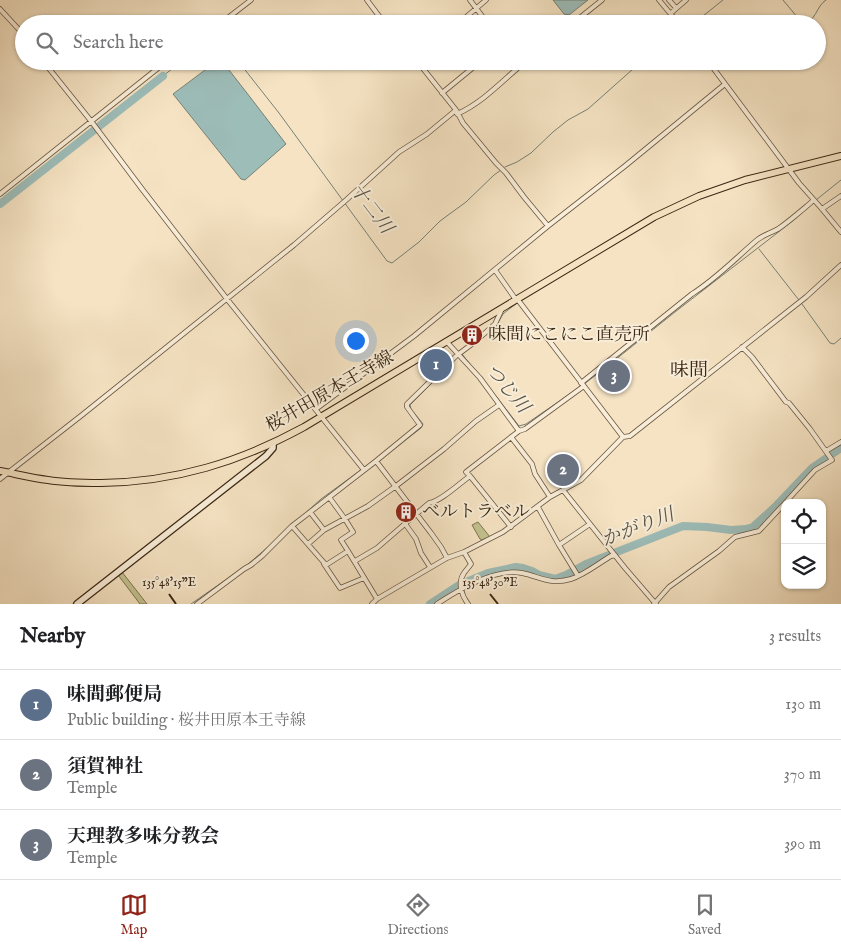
<!DOCTYPE html>
<meta charset="utf-8">
<style>
body{margin:0;font-family:"IM FELL English","Noto Serif JP",serif;background:#f2f2f2;color:#202124}
.controls{position:absolute;right:15px;bottom:15px;display:grid;overflow:hidden;border-radius:10px;box-shadow:0 1px 4px #0004}
.controls button{width:45px;height:45px;display:grid;place-items:center;padding:0;border:0;border-bottom:1px solid #e0e0e0;background:#fff;color:#202124;font:25px sans-serif}
.you{position:absolute;left:355px;top:340px;width:18px;height:18px;margin:-12px;border:4px solid #fff;border-radius:50%;background:#1a73e8;box-shadow:0 0 0 8px #1a73e833}
.badge{display:grid;place-items:center;width:32px;height:32px;border-radius:50%;background:#8f2418;color:#fff;font-size:16px;font-weight:700}
.pin{position:absolute;translate:-50% -50%;border:2px solid #fff;box-shadow:0 1px 5px #0006}
.list{margin:0;padding:0;list-style:none}
h2{display:flex;justify-content:space-between;align-items:center;height:65px;margin:0;padding:0 20px;font-size:21px}
h2 small{font-size:16px;font-weight:400;color:#757577}
.list li{display:grid;grid-template-columns:32px 1fr auto;gap:15px;align-items:center;box-sizing:border-box;height:70px;padding:0 20px;border-top:1px solid #e0e0e0}
.list b{display:block;font-size:19px;white-space:nowrap}
.list p{margin:0;font-size:16px;white-space:nowrap;color:#757577}
.list em{font-size:16px;font-style:normal;color:#757577}
.icon{flex:none;width:28px;height:28px;fill:none;stroke:currentColor;stroke-width:2;stroke-linecap:round;stroke-linejoin:round}
.map{position:relative;flex:none;width:841px;height:604px;overflow:hidden}
.search{position:absolute;background:#fff;box-shadow:0 1px 4px #0004;left:15px;right:15px;top:15px;height:55px;display:flex;align-items:center;gap:12px;box-sizing:border-box;padding:0 18px;border-radius:28px;color:#757577;font-size:19px}
.sheet{height:275px;background:#fff}
nav{display:flex;justify-content:space-around;align-items:center;box-sizing:border-box;height:70px;border-top:1px solid #e0e0e0;background:#fff;font-size:14px;color:#757577}
nav a{display:grid;justify-items:center;gap:2px}
nav .on{color:#8f2418}
.map>svg:first-child{display:block}
.green{fill:#c2c28f;stroke:#7f7452}
.water{fill:#9dbdb9;stroke:#768177}
.lines{fill:none;stroke-linecap:round;stroke-linejoin:round}
.stream{stroke:#768177;stroke-width:1}
.river{stroke:#9dbdb9;stroke-width:8}
.street-casing{stroke:#6a5640;stroke-width:5.5}
.secondary-casing{stroke:#3c2714;stroke-width:8}
.primary-casing{stroke:#3c2714;stroke-width:8}
.street{stroke:#f8edd8;stroke-width:4}
.secondary{stroke:#f8edd8;stroke-width:5.5}
.primary{stroke:#f5e3c3;stroke-width:6}
.ticks{fill:none;stroke:#3c2714;stroke-width:2}
.labels{text-anchor:middle;dominant-baseline:central;stroke-width:4;stroke-linejoin:round;paint-order:stroke}
.poi-label{font-size:18px;fill:#3c2714;stroke:#f8edd8;text-anchor:start}
.street-label{font-size:18px;fill:#3c2714;stroke:#f8edd8}
.water-label{font-size:19px;font-style:italic;fill:#595446;stroke:#f8edd8}
.neighbourhood-label{font-size:19px;fill:#3c2714;stroke:#f8edd8}
.ticks-label{font-size:12px;text-anchor:middle;fill:#3c2714;stroke:#f8edd8;stroke-width:4;stroke-linejoin:round;paint-order:stroke}
</style>
<div class="map">
<svg width="841" height="604" viewBox="0 0 841 604">
<rect width="100%" height="100%" fill="#f5e3c3"/>
<filter id="stains"><feTurbulence type="fractalNoise" baseFrequency=".004" numOctaves="4"/><feColorMatrix values="0 0 0 0 .2 0 0 0 0 .09 0 0 0 0 .02 0 0 0 .5 -.17"/></filter>
<radialGradient id="worn" r=".72"><stop offset=".6" stop-color="#630" stop-opacity="0"/><stop offset="1" stop-color="#630" stop-opacity=".3"/></radialGradient>
<path class="green" d="M478,522l12,15 -8,3 -2,-1 -8,-14z
M122,572l25,32h-7l-22,-29z"/>
<path class="water" d="M553,0h35l-19,15 -5,-1z
M217,61h5l28,36 36,47 -41,36 -4,-1 -68,-85z"/>
<g class="lines">
<path class="stream" d="M783,0l20,24c13,-2 13,-18 23,-24
M693,24l30,-24
M238,61l41,52 108,148 5,2 27,-21 21,-21 26,-19 28,-27 7,-5
M163,76l19,-15
M505,167l12,-5 14,-9 22,-21 15,-12 20,-11 54,-48
M816,200l25,-20
M759,249l43,55 28,39 4,1 7,-6
M462,354l8,10
M462,354l33,-26 8,-14 14,-11
M583,385l22,-17 70,-56 119,-92 10,-9
M496,396l23,30 7,-2 54,-37
M394,449l27,-21 2,-4 -12,-15 -1,-4 49,-49
M301,517l20,-18 40,-29
M191,604l56,-39 21,-18"/>
<path class="river" d="M0,204l163,-128
M430,604l29,-19 29,-12 28,-6 7,1 9,3 7,4 16,4 11,-4 20,-11 97,-38 24,1 24,3 15,-1 7,-2 22,-20 37,-39 29,-20"/>
<g class="street-casing">
<path id="street" d="M367,0l18,24
M470,0l18,24
M659,0l20,24
M669,0l7,8
M0,9l24,26
M671,13l15,-13
M220,24l31,-24
M458,24l28,-24
M572,24l30,-24
M43,61l48,60 51,68 85,110 137,171
M417,61l39,49 7,13 33,40 10,10 18,24 24,29
M708,61l91,122 23,26 19,23
M442,93l39,-32
M457,114c27,-12 47,-35 69,-53
M0,194l167,-133
M822,209l19,-13
M495,270l19,27 4,3 105,137
M446,341l34,37 39,53
M742,347l10,10 34,45 3,1 21,26 22,31 -17,10 -30,33
M581,383l111,-89c24,-15 44,-36 65,-54 6,-5 14,-7 21,-11 13,-9 24,-19 36,-29
M316,409l98,-73 134,-110 77,-60 100,-82
M511,437l21,27 3,10 15,23
M826,451l15,-9
M376,461l55,72 10,14 6,11
M470,476l41,51
M0,479l82,-64 212,-170 51,-44 54,-49 28,-18 29,-24
M563,490l62,78 31,36
M329,497l16,22 8,13 -12,8 7,11
M538,507l21,38 31,-21
M310,512l14,18
M406,525l10,14 5,14 9,14
M292,526l34,39 22,-14 29,48
M308,544l16,-14 44,-24 28,-20 48,-37 32,-28 23,-16
M559,545l19,31
M464,552l7,12c-2,3 -5,6 -7,9 -7,10 -2,23 4,31
M355,561l22,-13 52,-45c11,-1 31,-20 41,-27l-4,-4 53,-41 6,-2 59,-43
M324,564l16,24 24,-10
M197,604l47,-35 7,-4 11,-9 30,-30 84,-65 44,-36 -13,-18v-3l49,-48 20,-15 19,-17 7,-15
M372,604l5,-5 70,-41 17,-6 39,-20 47,-35 31,-17 42,-43 7,-1 176,-139 35,-32
M437,604c21,-14 58,-36 85,-31 19,4 28,12 49,6 13,-4 28,-16 40,-23l4,-1
M654,604l15,-17 50,-36 16,-14 24,-6 26,-28"/>
</g>
<g class="secondary-casing">
<path id="secondary" d="M77,604l189,-148 7,-8v-5"/>
</g>
<g class="primary-casing">
<path id="primary" d="M0,471c16,3 32,7 48,9 18,3 36,3 53,3 74,-1 139,-21 203,-56l350,-210 45,-21 46,-16 96,-24"/>
</g>
<use href="#street" class="street"/>
<use href="#secondary" class="secondary"/>
<use href="#primary" class="primary"/>
</g>
<path class="ticks" d="M169,594l7,10M490,594l8,10"/>
<defs>
<g id="building-disc" transform="scale(1.125)"><circle r="9.5" fill="#8f2418" stroke="#f8edd8"/><path d="M-4-6H4V6H1V3H-1V6H-4ZM-2.5-4.3h1.7v1.8h-1.7ZM.8-4.3h1.7v1.8H.8ZM-2.5-1h1.7V.8h-1.7ZM.8-1h1.7V.8H.8Z" fill="#fff"/></g>
</defs>
<g fill-rule="evenodd">
<use href="#building-disc" x="472" y="335"/>
<use href="#building-disc" x="406" y="512"/>
</g>
<g class="labels">
<g class="poi-label">
<text x="488" y="335">味間にこにこ直売所</text>
<text x="422" y="512">ベルトラベル</text>
</g>
<g class="street-label">
<text transform="translate(330 392) rotate(-30)">桜井田原本王寺線</text>
</g>
<g class="water-label">
<text transform="translate(371 209) rotate(53)">十二川</text>
<text transform="translate(507 389) rotate(50)">つじ川</text>
<text transform="translate(638 528) rotate(-21)">かがり川</text>
</g>
<g class="neighbourhood-label">
<text x="689" y="371">味間</text>
</g>
</g>
<g class="ticks-label">
<text x="169" y="586">135°48'15"E</text>
<text x="490" y="586">135°48'30"E</text>
</g>
<rect width="100%" height="100%" filter="url(#stains)"/>
<rect width="100%" height="100%" fill="url(#worn)"/>
</svg>
<div class="controls">
<button><svg class="icon" aria-label="locate" viewBox="0 0 24 24"><circle cx="12" cy="12" r="6"/><path d="M12 2v4M12 18v4M2 12h4M18 12h4"/></svg></button>
<button><svg class="icon" aria-label="layers" viewBox="0 0 24 24"><path d="M12 4l9 5-9 5-9-5zM3 14l9 5 9-5"/></svg></button>
</div>
<div class="you"></div>
<div class="pin badge" style="left:436px;top:365px;background:#5c6f8a">1</div>
<div class="pin badge" style="left:563px;top:470px;background:#6b7280">2</div>
<div class="pin badge" style="left:614px;top:376px;background:#6b7280">3</div>
<div class="search"><svg class="icon" aria-label="search" viewBox="0 0 24 24"><circle cx="10" cy="10" r="6"/><path d="M15 15l6 6"/></svg>Search here</div>
</div>
<section class="sheet">
<h2>Nearby<small>3 results</small></h2>
<ul class="list">
<li><span class="badge" style="background:#5c6f8a">1</span><div><b>味間郵便局</b><p>Public building · 桜井田原本王寺線</p></div><em>130 m</em></li>
<li><span class="badge" style="background:#6b7280">2</span><div><b>須賀神社</b><p>Temple</p></div><em>370 m</em></li>
<li><span class="badge" style="background:#6b7280">3</span><div><b>天理教多味分教会</b><p>Temple</p></div><em>390 m</em></li>
</ul>
</section>
<nav>
<a class="on"><svg class="icon" aria-label="map" viewBox="0 0 24 24"><path d="M3 6l6-2 6 2 6-2v14l-6 2-6-2-6 2zM9 4v14M15 6v14"/></svg>Map</a>
<a><svg class="icon" aria-label="directions" viewBox="0 0 24 24"><path d="M12 3l9 9-9 9-9-9zM9 14v-3h6M13 9l2 2-2 2"/></svg>Directions</a>
<a><svg class="icon" aria-label="saved" viewBox="0 0 24 24"><path d="M7 4h10v16l-5-4-5 4z"/></svg>Saved</a>
</nav>
